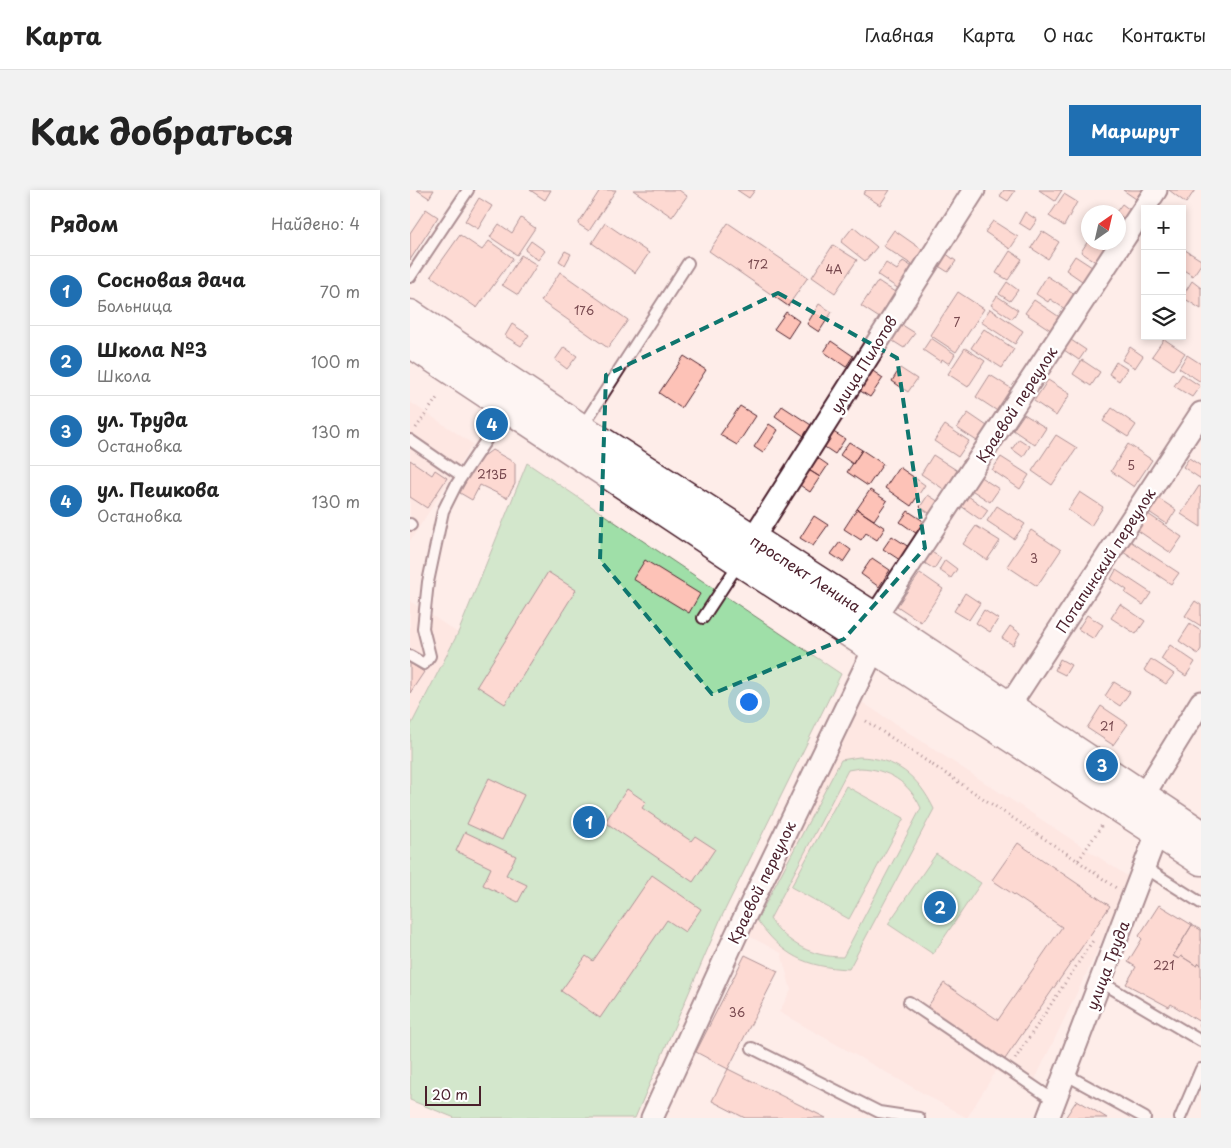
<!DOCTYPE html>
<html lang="ru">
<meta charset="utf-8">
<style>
body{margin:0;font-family:"Playpen Sans",sans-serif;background:#f2f2f2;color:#222}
.controls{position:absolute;right:15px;top:15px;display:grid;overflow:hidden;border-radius:0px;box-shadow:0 2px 8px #0003}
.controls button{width:45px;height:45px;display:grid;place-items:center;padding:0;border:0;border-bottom:1px solid #e0e0e0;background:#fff;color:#222;font:25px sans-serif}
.compass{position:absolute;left:671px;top:15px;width:45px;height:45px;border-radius:50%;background:#fff;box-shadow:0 2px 8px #0003;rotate:34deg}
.scale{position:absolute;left:15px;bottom:12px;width:56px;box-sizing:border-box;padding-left:5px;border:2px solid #4a1f2b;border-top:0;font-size:14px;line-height:18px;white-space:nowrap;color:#4a1f2b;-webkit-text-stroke:4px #fff;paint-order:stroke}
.you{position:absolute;left:338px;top:511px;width:18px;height:18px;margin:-12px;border:4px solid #fff;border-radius:50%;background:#1a73e8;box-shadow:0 0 0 8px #1a73e833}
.badge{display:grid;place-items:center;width:32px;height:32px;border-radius:50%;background:#1f6fb2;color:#fff;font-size:16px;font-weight:700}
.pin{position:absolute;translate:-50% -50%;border:2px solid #fff;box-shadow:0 1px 5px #0006}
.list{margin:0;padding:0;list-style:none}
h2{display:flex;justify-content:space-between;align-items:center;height:65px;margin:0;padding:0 20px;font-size:21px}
h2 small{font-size:16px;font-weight:400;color:#767676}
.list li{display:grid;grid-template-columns:32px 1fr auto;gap:15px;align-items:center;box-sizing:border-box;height:70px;padding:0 20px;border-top:1px solid #e0e0e0}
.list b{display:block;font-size:19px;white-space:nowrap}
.list p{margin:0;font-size:16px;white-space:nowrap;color:#767676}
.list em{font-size:16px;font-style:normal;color:#767676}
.icon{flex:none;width:28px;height:28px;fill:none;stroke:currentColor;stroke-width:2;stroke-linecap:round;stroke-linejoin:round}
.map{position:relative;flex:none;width:791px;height:928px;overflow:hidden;border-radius:0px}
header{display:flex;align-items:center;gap:30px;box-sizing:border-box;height:70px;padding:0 25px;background:#fff;border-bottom:1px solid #e0e0e0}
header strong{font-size:24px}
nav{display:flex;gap:28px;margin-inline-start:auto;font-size:18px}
.intro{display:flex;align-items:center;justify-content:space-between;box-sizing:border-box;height:120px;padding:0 30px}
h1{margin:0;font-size:35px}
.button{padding:12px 22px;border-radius:0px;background:#1f6fb2;color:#fff;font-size:18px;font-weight:700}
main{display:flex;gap:30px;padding:0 30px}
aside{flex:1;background:#fff;border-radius:0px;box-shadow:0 2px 8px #0003}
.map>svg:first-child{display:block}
.built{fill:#fee0da}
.green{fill:#9fdfa8;stroke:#747f6a;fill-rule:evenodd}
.building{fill:#fdc2b7;stroke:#4a1f2b}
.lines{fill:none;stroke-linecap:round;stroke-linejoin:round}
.service-casing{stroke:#4a1f2b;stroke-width:14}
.minor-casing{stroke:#4a1f2b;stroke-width:25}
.secondary-casing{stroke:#4a1f2b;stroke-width:31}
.path{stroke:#4a1f2b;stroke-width:3;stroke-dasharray:1 4;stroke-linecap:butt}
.service{stroke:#fff;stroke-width:10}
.minor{stroke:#fff;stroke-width:21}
.secondary{stroke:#fff;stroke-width:28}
.marked{fill:none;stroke:#0f766e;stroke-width:4;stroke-dasharray:10 6;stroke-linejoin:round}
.labels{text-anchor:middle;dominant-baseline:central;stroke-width:5;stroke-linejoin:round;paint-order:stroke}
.number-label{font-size:12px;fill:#77484e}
.street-label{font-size:15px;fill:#4a1f2b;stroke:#fff}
</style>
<header>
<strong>Карта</strong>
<nav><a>Главная</a><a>Карта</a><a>О нас</a><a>Контакты</a></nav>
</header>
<div class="intro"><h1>Как добраться</h1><a class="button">Маршрут</a></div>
<main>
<aside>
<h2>Рядом<small>Найдено: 4</small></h2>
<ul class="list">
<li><span class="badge">1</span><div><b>Сосновая дача</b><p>Больница</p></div><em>70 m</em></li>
<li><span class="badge">2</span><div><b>Школа №3</b><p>Школа</p></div><em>100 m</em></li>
<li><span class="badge">3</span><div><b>ул. Труда</b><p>Остановка</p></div><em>130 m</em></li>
<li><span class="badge">4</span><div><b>ул. Пешкова</b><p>Остановка</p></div><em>130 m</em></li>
</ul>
</aside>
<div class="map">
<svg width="791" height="928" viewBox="0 0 791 928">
<rect width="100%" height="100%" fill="#feede9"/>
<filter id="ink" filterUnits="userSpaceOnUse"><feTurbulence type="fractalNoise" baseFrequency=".02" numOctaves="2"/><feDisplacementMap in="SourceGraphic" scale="10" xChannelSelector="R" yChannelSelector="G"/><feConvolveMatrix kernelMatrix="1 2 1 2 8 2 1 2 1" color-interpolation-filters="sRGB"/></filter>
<g filter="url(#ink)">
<path class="built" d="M0,212l63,42 -63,97z
M0,411l48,32 -48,94z
M452,512l270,177 -103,213 -33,-21 -29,47 -188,-106 12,-22 -10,-37 -34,-18z"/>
<path class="green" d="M117,273l314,211 -120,244 -86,200h-180l-45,-18v-373l48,-94z
M449,567c37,1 59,19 75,52l-85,160c-44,-2 -66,-13 -92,-49l84,-160zM450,578c28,1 49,14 61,40l-78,149c-31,0 -55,-13 -73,-38l78,-149z
M436,596l58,32 -55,101 -58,-32z
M526,664l45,29 -48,71 -45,-30z"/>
<path class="building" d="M7,0h17l-5,8z
M120,0h21l-6,10z
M190,0h16l-27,41 -11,-7z
M223,0h46l8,6 -15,21z
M327,0h18l-6,8z
M456,0h24l-10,15 -17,-11z
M594,0l11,1 -7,10 -8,-5z
M629,0h23l-7,11z
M713,0h19l-6,9z
M759,0h26l-9,13z
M654,4l13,8 -13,24 -15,-10z
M69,8l13,8 -14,23 -13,-8z
M712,14l12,9 -6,9 -12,-10z
M16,19l12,8 -28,43v-27z
M615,22l12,8 -7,10 -11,-7z
M111,28l14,10 -18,27 -27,-18 9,-13 13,9z
M583,31l25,16 -8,12 -25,-17z
M195,33l44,30 -14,20 -43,-30z
M318,33l80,54 -20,29 -79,-55z
M443,37l24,20 -12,14 -24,-19z
M484,40l30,21 -10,15 -31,-20z
M632,41l17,11 -11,17 -17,-11z
M50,45l22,15 7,-9 24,17 -36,50 -46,-32z
M121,51l14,10 -7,9 -13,-10z
M678,51v1h9l9,7 -9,14 -16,-11z
M423,55l24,15 -22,33 -23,-16z
M772,58l19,12v4l-8,12 -11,-7z
M155,61l6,3 -6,11 -6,-4z
M600,61l12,8 -14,21 -12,-7z
M535,63l11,8 -8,11 -11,-7z
M111,65l16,10 -19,30 -16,-10z
M665,66l20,13 -10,14 -19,-13z
M493,71l11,7 -15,21 -21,-14 8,-12 11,7z
M150,82l68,48 -20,28 -67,-47z
M637,86l31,20 -10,15 -18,-12 -2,3 -12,-8z
M468,91l20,13 -17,25 -20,-13z
M782,91l9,7v21l-19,-12z
M597,92l11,8 -8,11 -11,-7z
M548,102l26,17 -28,43 -26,-17z
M587,106l21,14 -6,9 -21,-14z
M624,110l30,20 -9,13 -30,-20z
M409,114l13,8 -13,20 -12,-8z
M580,119l33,22 -8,13 -34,-22z
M376,122l13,9 -11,17 -14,-9z
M489,133l16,10 -11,15 -16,-10z
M102,134l17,11 -8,11 -16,-10z
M574,139l30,20 -12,19 -31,-20z
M521,148l24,16 -6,10 -7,-5 -1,3 -18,-12z
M754,149l21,14 -12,17 -21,-14z
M661,150l15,10 -7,10 -15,-10z
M421,151l22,15 -7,11 -22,-15z
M154,157l13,9 -10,13 -12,-9z
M720,157l13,9 -8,12 -13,-8z
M555,158l20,13 -17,26 -20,-13z
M777,165l14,9v18l-22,-14z
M274,166l22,14 -25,38 -22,-15z
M672,170l18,12 -9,14 -18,-12z
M706,172l11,7 -8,12 -10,-7z
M457,177l16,11 -13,19 -16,-10z
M490,178l17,11 -9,13 -16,-11z
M772,184l18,12 -8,11 -18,-11z
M580,185l27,17 -15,22 -26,-17z
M638,190l22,14 -14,22 -22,-15z
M330,216l16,10 -19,29 -17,-10z
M372,216l29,19 -7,11 -29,-20z
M702,218l24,17 -8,12 -25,-16z
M558,223l22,15 -10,15 -23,-15z
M614,224l22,14 -11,17 -22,-15z
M359,234l9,6 -15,23 -9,-6z
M535,235l24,16 -11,16 -24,-16z
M420,240l15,9 -10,15 -15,-10z
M646,245l21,13 -25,37 -20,-14z
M609,249l11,7 -7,11 -11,-8z
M439,252l13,8 -9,14 -13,-9z
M718,254l24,16 -18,27 -23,-16z
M82,260l23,13v21l-8,14 -27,-13 -8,15 -12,-7 16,-31z
M452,260l21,14 -15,22 -21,-14z
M402,264l16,11 -8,12 -16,-10z
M523,265l28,18 -13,19 -27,-18z
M591,267l28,18 -9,14 -28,-19z
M779,268l12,8v13l-18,-12z
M0,270l22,15 3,-5 12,8 -20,30 -17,-11z
M394,277l16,10 -10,15 -16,-11z
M489,277l26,18 -14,21 -26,-18z
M569,286l20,13 -9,13 -20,-13z
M789,296l2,1v40l-20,-13z
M460,300l17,11 -13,19 -17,-11z
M670,302l23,15 -12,19 -23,-16z
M518,305l16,10 -9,12 -15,-10z
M558,306l20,14 -7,10 -20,-14z
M748,308l18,12 -9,14 -18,-12z
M587,316l28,18 -11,15 -27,-18z
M447,319l28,19 -8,12 -11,-7 -5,7 -17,-11z
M498,321l23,15 -8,12 -23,-16z
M738,324l34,23 -11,16 -34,-23z
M404,326l14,9 -15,21 -13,-8z
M566,336l24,15 -13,19 -24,-16z
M621,340l30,20 -24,36 -30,-20z
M482,346l23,15 -9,13 -23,-15z
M720,351l49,32 -8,11 -48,-32z
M430,352l11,8 -8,12 -12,-8z
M520,361l11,7 -7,11 -11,-7z
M462,368l18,12 -11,17 -18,-13z
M235,370l55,34 -11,19 -56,-34z
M535,370l12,9 -6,9 -12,-8z
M706,380l35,23 -8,12 -18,-12 2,-3 -16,-11z
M138,382l28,18 -71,114 -28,-18z
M510,383l23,16 -22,33 -24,-16z
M555,403l15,10 -11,17 -15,-9z
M785,411l6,4v21l-16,-10z
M710,414l25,17 -9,13 -25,-16z
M574,420l14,9 -8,13 -14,-9z
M677,425l16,10 -9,14 -16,-10z
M780,434l11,7v18l-3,5 -19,-13z
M600,436l10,7 -7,12 -11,-7z
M760,455l25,17 -9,14 -25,-17z
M650,469l11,6 -6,10 -10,-5z
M741,469l23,15 -8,10 -22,-14z
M0,473l14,9 -14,21z
M704,492l16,10 -10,14 -15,-10z
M691,516l27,18 -15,21 -26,-17z
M79,588l35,17 -22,45 -35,-16z
M217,599l19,13 -4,6 49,33 4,-5 20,13 -22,33 -88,-60z
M55,642l51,24 -10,19 21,10 -9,17 -35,-17 8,-17 -35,-17z
M608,653l92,63 -107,156 -77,-53 18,-26 54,37 64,-93 -70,-47z
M242,685l49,34 -16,23 -18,-12 -67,98 -39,-27 25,-35 7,5z
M749,715l33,20 -19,31 6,3 2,-3 16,10 2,-3 2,2v61l-2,-1 1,-3 -29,-18 -2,3 -43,-23 10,-17 -8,-5 14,-23 -3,-3z
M782,735l9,5v35l-2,-2 -2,3 -16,-10 -2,3 -6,-3z
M335,765l33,16 -50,98 -32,-17z
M318,879l98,49h-81l-33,-17z
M667,910l30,18h-42z"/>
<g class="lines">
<g class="service-casing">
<path id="service" d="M0,87l58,-87
M172,237l106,-164
M0,250l52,36
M0,334l1,1
M293,428l36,-55
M0,466l14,8 6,-8 -7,-28 5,-46 15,-71 13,-26 51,-76
M734,677l57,36
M691,792l100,59
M499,812l146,99
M342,858l127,64 40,6
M655,884l80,44
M770,928l21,-49"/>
</g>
<g class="minor-casing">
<path id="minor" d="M343,348l221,-348
M465,427l281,-427
M599,516l192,-293
M733,606l58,-94
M242,928l84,-183 138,-286
M638,928l109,-285 8,-13"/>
</g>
<g class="secondary-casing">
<path id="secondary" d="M0,124l171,114 294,189 326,217
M0,153l330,219 461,299"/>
</g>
<path class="path" d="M6,238l21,-30
M456,531l212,140 24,-36
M668,671l38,27
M605,869l79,-120"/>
<use href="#service" class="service"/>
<use href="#minor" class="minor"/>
<use href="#secondary" class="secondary"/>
</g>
</g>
<path d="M0 0H791V928H0ZM368,103l119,65 28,190 -81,91 -132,55 -112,-134 6,-185z" fill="#feede9" fill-opacity=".55" fill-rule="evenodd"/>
<path class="marked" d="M368,103l119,65 28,190 -81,91 -132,55 -112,-134 6,-185z"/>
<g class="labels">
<g class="number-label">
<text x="348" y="74">172</text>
<text x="424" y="79">4А</text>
<text x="174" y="120">176</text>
<text x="547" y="132">7</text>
<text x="721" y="275">5</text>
<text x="82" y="284">213Б</text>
<text x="624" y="368">3</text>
<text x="697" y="536">21</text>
<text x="754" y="775">221</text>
<text x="327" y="822">36</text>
</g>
<g class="street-label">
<text transform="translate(453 174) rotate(-58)">улица Пилотов</text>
<text transform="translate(606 214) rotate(-57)">Краевой переулок</text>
<text transform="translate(695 370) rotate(-57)">Потапинский переулок</text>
<text transform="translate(396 383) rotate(33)">проспект Ленина</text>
<text transform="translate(351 692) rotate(-64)">Краевой переулок</text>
<text transform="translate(697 775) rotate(-69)">улица Труда</text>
</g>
</g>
</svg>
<div class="controls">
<button>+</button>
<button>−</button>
<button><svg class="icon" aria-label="layers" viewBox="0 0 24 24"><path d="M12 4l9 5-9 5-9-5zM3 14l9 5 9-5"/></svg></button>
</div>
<svg class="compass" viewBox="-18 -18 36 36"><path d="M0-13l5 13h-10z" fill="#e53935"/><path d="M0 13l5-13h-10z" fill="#767676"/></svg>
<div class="scale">20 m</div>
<div class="you"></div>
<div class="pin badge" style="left:179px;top:632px">1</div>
<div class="pin badge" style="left:530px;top:717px">2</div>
<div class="pin badge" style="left:692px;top:575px">3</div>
<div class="pin badge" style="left:82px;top:234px">4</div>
</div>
</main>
